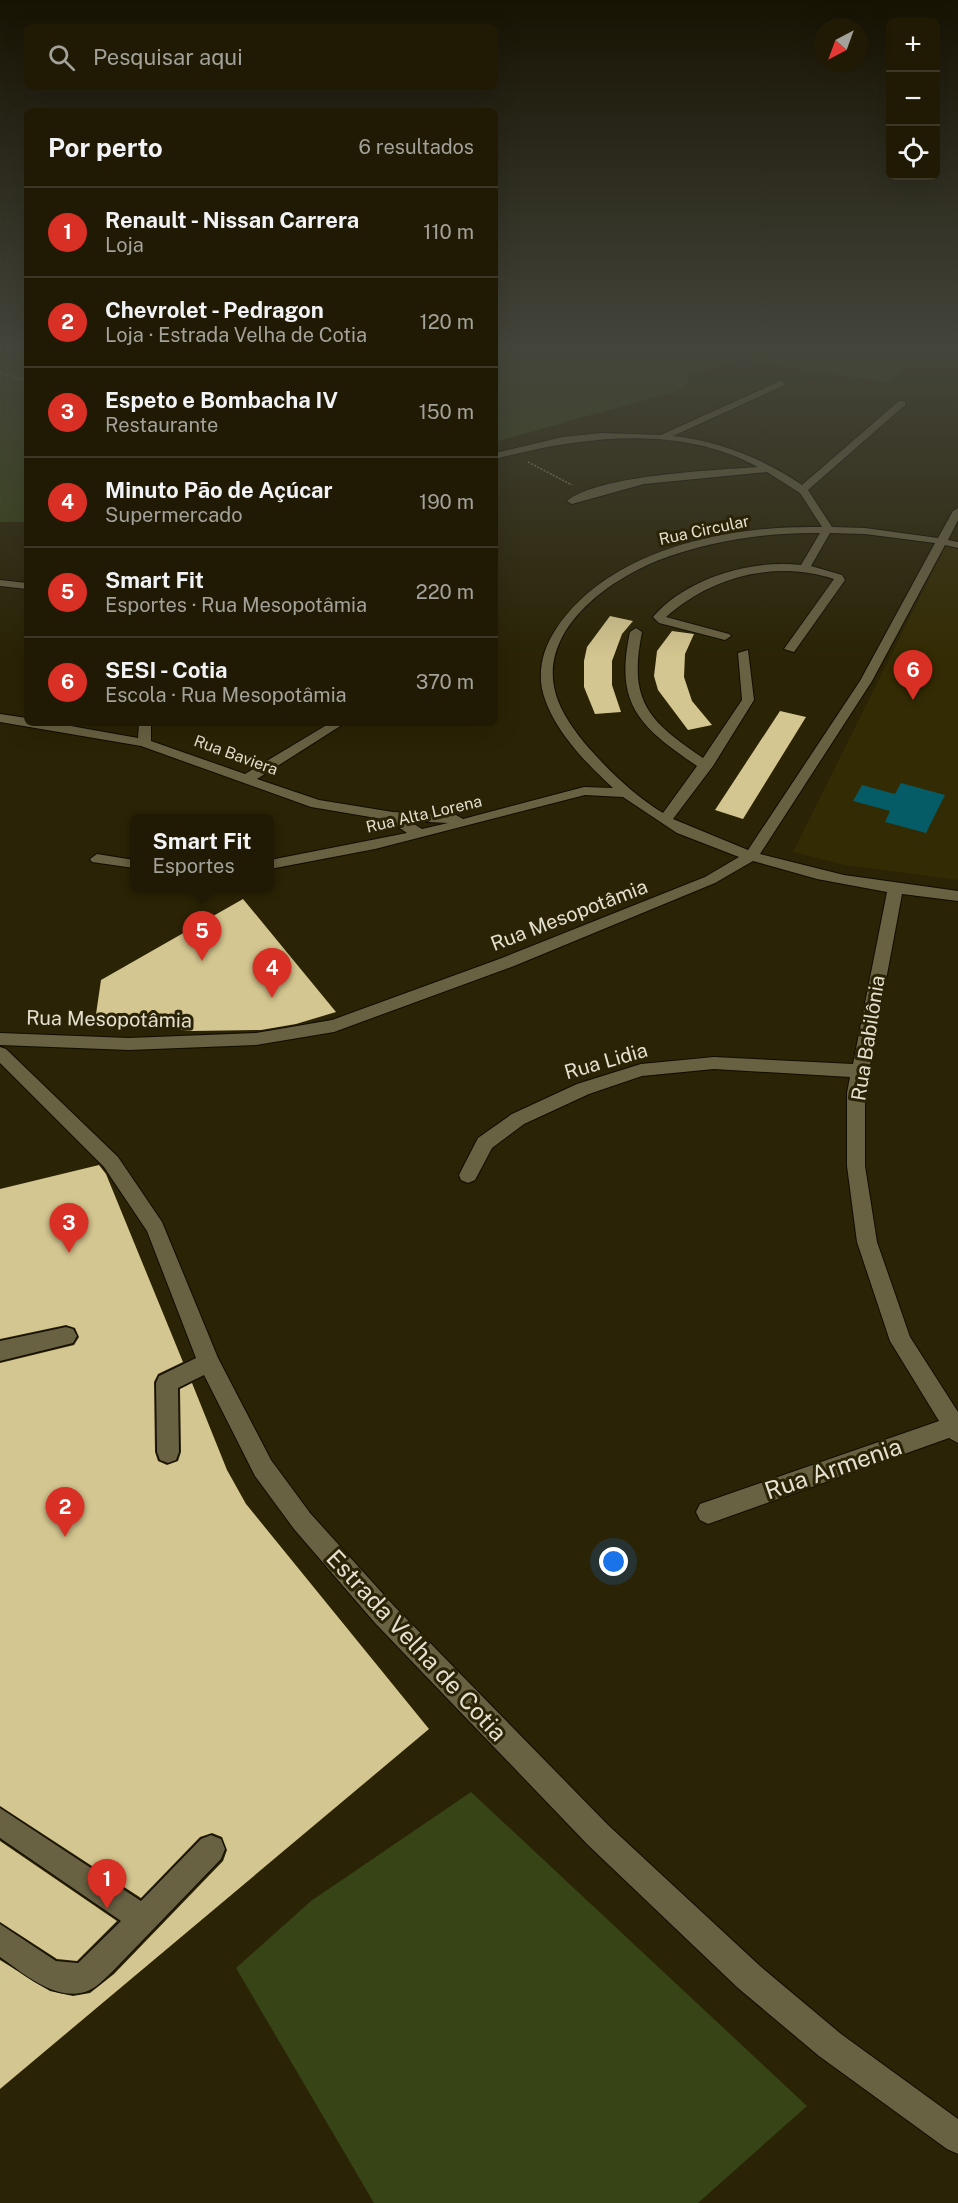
<!DOCTYPE html>
<html lang="pt">
<meta charset="utf-8">
<style>
body{margin:0;font-family:"Public Sans",sans-serif;background:#2d2713;color:#f1f3f6}
.controls{position:absolute;right:18px;top:18px;display:grid;overflow:hidden;border-radius:9px;box-shadow:0 6px 24px #0002}
.controls button{width:54px;height:54px;display:grid;place-items:center;padding:0;border:0;border-bottom:2px solid #3d3826;background:#201a04;color:#f1f3f6;font:30px sans-serif}
.compass{position:absolute;left:814px;top:18px;width:54px;height:54px;border-radius:50%;background:#201a04;box-shadow:0 6px 24px #0002;rotate:221deg}
.you{position:absolute;left:614px;top:1562px;width:21px;height:21px;margin:-15px;border:4px solid #fff;border-radius:50%;background:#1a73e8;box-shadow:0 0 0 9px #1a73e833}
.badge{display:grid;place-items:center;width:39px;height:39px;border-radius:50%;background:#d93025;color:#fff;font-size:20px;font-weight:700}
.pin{position:absolute;translate:-50% -50px;filter:drop-shadow(0 2px 3px #0008)}
.pin::after{content:'';position:absolute;top:32px;width:21px;height:18px;background:inherit;clip-path:polygon(0 0,100% 0,50% 100%)}
.popup{position:absolute;left:130px;top:814px;width:144px;height:78px;box-sizing:border-box;display:grid;place-content:center;border-radius:9px;background:#201a04;filter:drop-shadow(0 2px 4px #0005);font-size:20px;white-space:nowrap;color:#a2a19a}
.popup b{font-size:22px;color:#f1f3f6}
.popup::after{content:'';position:absolute;left:50%;top:100%;margin-left:-12px;border:12px solid transparent;border-top-color:#201a04}
.list{margin:0;padding:0;list-style:none}
h2{display:flex;justify-content:space-between;align-items:center;height:78px;margin:0;padding:0 24px;font-size:26px}
h2 small{font-size:20px;font-weight:400;color:#a2a19a}
.list li{display:grid;grid-template-columns:39px 1fr auto;gap:18px;align-items:center;box-sizing:border-box;height:90px;padding:0 24px;border-top:2px solid #3d3826}
.list b{display:block;font-size:22px;white-space:nowrap}
.list p{margin:0;font-size:20px;white-space:nowrap;color:#a2a19a}
.list em{font-size:20px;font-style:normal;color:#a2a19a}
.icon{flex:none;width:33px;height:33px;fill:none;stroke:currentColor;stroke-width:2;stroke-linecap:round;stroke-linejoin:round}
.map{position:relative;flex:none;width:958px;height:2203px;overflow:hidden}
.search{position:absolute;background:#201a04;box-shadow:0 6px 24px #0002;left:24px;top:24px;width:474px;height:66px;display:flex;align-items:center;gap:15px;box-sizing:border-box;padding:0 21px;border-radius:9px;color:#a2a19a;font-size:22px}
.panel{position:absolute;background:#201a04;box-shadow:0 6px 24px #0002;left:24px;top:108px;width:474px;height:618px;border-radius:9px}
.map>svg:first-child{display:block}
.built{fill:#332b03}
.green{fill:#374415}
.water{fill:#055b66}
.building{fill:#d4c690}
.lines{fill:none;stroke-linecap:round;stroke-linejoin:round}
.minor-casing{stroke:#110c00;stroke-width:2}
.path{stroke:#8d8871;stroke-width:1.5;stroke-dasharray:2 1.5;stroke-linecap:butt}
.minor{fill:#686142;fill-rule:evenodd}
.labels{text-anchor:middle;dominant-baseline:central;stroke-width:6;stroke-linejoin:round;paint-order:stroke}
.far-street-label{font-size:16px;fill:#e4e0cf;stroke:#2a2305}
.street-label{font-size:20px;fill:#e4e0cf;stroke:#2a2305}
.near-street-label{font-size:24px;fill:#e4e0cf;stroke:#2a2305}
</style>
<div class="map">
<svg width="958" height="2203" viewBox="0 0 958 2203">
<rect width="100%" height="100%" fill="#2a2305"/>
<path class="built" d="M946,545l12,3v332l-113,-15 -52,-13z"/>
<path class="green" d="M0,350h27v172h-27z
M495,350h463v19l-53,-2 -16,16 -149,-23 -50,14 -6,15 -189,53z
M471,1792l336,314 -109,97h-324l-138,-235 75,-67z"/>
<path class="water" d="M901,783l44,12 -19,38 -41,-11 5,-11 -37,-10 9,-16 33,9z"/>
<path class="building" d="M610,616l23,5 -11,13 -10,27v24l9,27 -26,2 -11,-27v-26l3,-14z
M672,631l22,3 -9,20 -1,23 8,24 20,24 -24,5 -30,-40 -4,-14 3,-25z
M780,711l26,6 -63,102 -28,-9z
M243,899l93,113 -40,12 -35,6 -69,1 -97,-10 6,-41z
M99,1165l7,9 77,188 -25,12 -4,8 1,70 3,9 9,4 11,-4 3,-9 -1,-63 12,-6 35,87 19,34 183,225 -429,360v-129l50,31 23,5 17,-3 24,-19 109,-113 4,-11 -5,-13 -10,-4 -12,4 -59,61 -141,-92v-443l74,-18 5,-8 -4,-9 -9,-3 -66,14v-150z
M0,1841l117,80 -40,40 -20,-2 -57,-37z"/>
<g class="lines">
<g class="minor-casing">
<path id="minor" d="M782,380l3,5 -112,51c46,5 91,23 129,49l97,-84h6v4l-97,85 24,37 33,1 73,10 15,-27 5,-3v12l-10,20 10,2v6l-13,-3 -73,136 -112,173 84,21 114,16v10l-56,-7 -37,199v73l12,76 33,95 48,75v31l-9,-5 -241,86 -8,-4 -4,-8 4,-8 239,-83 -49,-80 -33,-99 -10,-76v-73l3,-16 -136,-8 -72,7 -53,18 -65,30 -32,24 -17,32 -7,3 -7,-3 -2,-5 19,-37 34,-24 65,-30 64,-20 73,-7 139,7 34,-172 -70,-13 -64,-18 -38,22 -201,83 -180,66 -78,13 -127,5 -129,-5v-12l129,5 127,-5 76,-13 170,-62 203,-81 34,-20 -62,-24 -54,-36 -38,-2 -210,54 -105,20v-9l137,-27 -19,-13 -77,-13 -170,-61 -141,-24v-8l27,4v5h27l84,15 1,-15h12v18l94,33 85,-51h15l-88,56 62,21 74,12 63,3 7,4 121,-32 29,1c-28,-26 -62,-60 -71,-99 -4,-21 2,-42 14,-60 54,-81 175,-104 266,-102l-22,-34 -33,-21 -123,12 -72,20 -5,-3c31,-26 149,-31 191,-34 -81,-44 -179,-30 -263,-8v-6l68,-16 39,-4 59,2zM820,533l-19,32c-49,-6 -115,13 -148,52l6,6 66,17 6,-4 -2,-2 -63,-17c46,-41 109,-57 168,-38l-50,70 10,3 51,-72 -3,-5 -31,-9 19,-33 35,1 70,9 -75,138 -112,169 -75,-31 40,-53 41,-66 -6,-50 -10,3 4,47 -39,58c-55,-37 -75,-57 -61,-126l-6,-4 -6,4c-16,73 10,95 67,134l-34,47c-28,-17 -53,-41 -75,-66 -16,-19 -33,-42 -35,-68 -4,-57 59,-100 106,-119 50,-19 108,-28 161,-27zM409,821l39,2 -26,6z
M0,580l27,3v6l-27,-3z
M97,854l37,6v8l-42,-6 -2,-3z
M0,1047l6,2 112,108 44,65 56,136 53,102 39,53 83,92 215,220 152,141 81,68 117,85v35l-11,-5 -128,-93 -81,-68 -150,-143 -213,-222 -81,-94 -39,-53 -51,-101 -26,13 1,64 -3,8 -8,3 -8,-3 -3,-8 -1,-69 3,-7 37,-18 -49,-127 -43,-64 -104,-104z
M66,1327l7,2 4,7 -4,7 -73,18v-20z
M0,1808l141,93 60,-62 10,-4 10,4 4,10 -4,10 -109,113c-8,7 -16,17 -27,20 -31,9 -62,-19 -85,-35v-33l56,37 22,2 43,-42 -121,-83z"/>
</g>
<path class="path" d="M0,372l27,9
M528,462l44,23"/>
<use href="#minor" class="minor"/>
</g>
<linearGradient id="sky" x2="0" y2="1"><stop stop-color="#171303"/><stop offset="0.53" stop-color="#44453b"/><stop offset="1" stop-color="#44453b" stop-opacity="0"/></linearGradient>
<rect width="958" height="659" fill="url(#sky)"/>
<g class="labels">
<g class="far-street-label">
<text transform="translate(704 530) rotate(-12)">Rua Circular</text>
<text transform="translate(236 755) rotate(20)">Rua Baviera</text>
<text transform="translate(424 814) rotate(-13)">Rua Alta Lorena</text>
</g>
<g class="street-label">
<text transform="translate(569 915) rotate(-21)">Rua Mesopotâmia</text>
<text transform="translate(109 1019) rotate(1)">Rua Mesopotâmia</text>
<text transform="translate(868 1038) rotate(-81)">Rua Babilônia</text>
<text transform="translate(606 1061) rotate(-16)">Rua Lidia</text>
</g>
<g class="near-street-label">
<text transform="translate(833 1468) rotate(-19)">Rua Armenia</text>
<text transform="translate(417 1645) rotate(47)">Estrada Velha de Cotia</text>
</g>
</g>
</svg>
<div class="controls">
<button>+</button>
<button>−</button>
<button><svg class="icon" aria-label="locate" viewBox="0 0 24 24"><circle cx="12" cy="12" r="6"/><path d="M12 2v4M12 18v4M2 12h4M18 12h4"/></svg></button>
</div>
<svg class="compass" viewBox="-18 -18 36 36"><path d="M0-13l5 13h-10z" fill="#e53935"/><path d="M0 13l5-13h-10z" fill="#a2a19a"/></svg>
<div class="you"></div>
<div class="pin badge" style="left:107px;top:1909px">1</div>
<div class="pin badge" style="left:65px;top:1537px">2</div>
<div class="pin badge" style="left:69px;top:1253px">3</div>
<div class="pin badge" style="left:272px;top:998px">4</div>
<div class="pin badge" style="left:202px;top:961px">5</div>
<div class="popup"><b>Smart Fit</b>Esportes</div>
<div class="pin badge" style="left:913px;top:700px">6</div>
<div class="search"><svg class="icon" aria-label="search" viewBox="0 0 24 24"><circle cx="10" cy="10" r="6"/><path d="M15 15l6 6"/></svg>Pesquisar aqui</div>
<section class="panel">
<h2>Por perto<small>6 resultados</small></h2>
<ul class="list">
<li><span class="badge">1</span><div><b>Renault - Nissan Carrera</b><p>Loja</p></div><em>110 m</em></li>
<li><span class="badge">2</span><div><b>Chevrolet - Pedragon</b><p>Loja · Estrada Velha de Cotia</p></div><em>120 m</em></li>
<li><span class="badge">3</span><div><b>Espeto e Bombacha IV</b><p>Restaurante</p></div><em>150 m</em></li>
<li><span class="badge">4</span><div><b>Minuto Pão de Açúcar</b><p>Supermercado</p></div><em>190 m</em></li>
<li><span class="badge">5</span><div><b>Smart Fit</b><p>Esportes · Rua Mesopotâmia</p></div><em>220 m</em></li>
<li><span class="badge">6</span><div><b>SESI - Cotia</b><p>Escola · Rua Mesopotâmia</p></div><em>370 m</em></li>
</ul>
</section>
</div>
